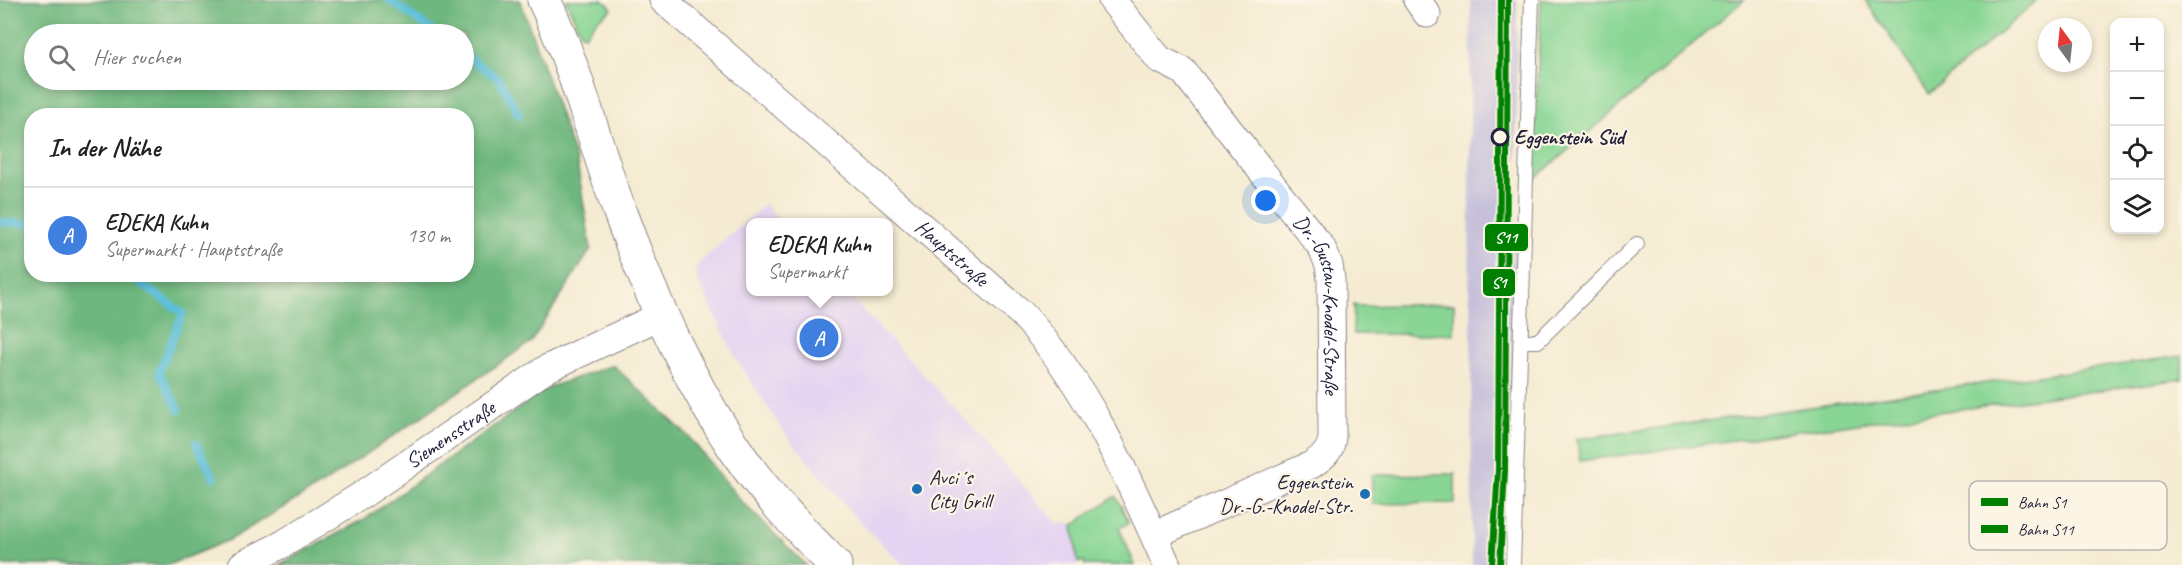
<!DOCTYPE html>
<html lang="de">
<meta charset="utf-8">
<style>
body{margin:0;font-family:Caveat,sans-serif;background:#f6f6f6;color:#222}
.controls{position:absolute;right:18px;top:18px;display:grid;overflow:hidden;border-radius:12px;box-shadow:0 3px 9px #0003}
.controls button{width:54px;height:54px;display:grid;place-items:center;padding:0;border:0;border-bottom:2px solid #e0e0e0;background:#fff;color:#222;font:30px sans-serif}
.compass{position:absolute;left:2038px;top:18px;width:54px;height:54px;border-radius:50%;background:#fff;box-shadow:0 3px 9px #0003;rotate:345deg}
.you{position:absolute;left:1266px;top:201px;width:21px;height:21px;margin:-15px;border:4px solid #fff;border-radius:50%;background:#1a73e8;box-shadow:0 0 0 9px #1a73e833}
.badge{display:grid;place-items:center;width:39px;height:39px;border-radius:50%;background:#111827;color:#fff;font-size:20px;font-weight:700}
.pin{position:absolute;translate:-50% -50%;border:3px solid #fff;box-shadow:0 2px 6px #0006}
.popup{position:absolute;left:746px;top:218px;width:147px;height:78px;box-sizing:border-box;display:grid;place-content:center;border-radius:12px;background:#fff;filter:drop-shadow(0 2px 4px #0005);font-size:20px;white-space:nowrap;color:#767676}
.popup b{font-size:22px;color:#222}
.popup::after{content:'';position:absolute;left:50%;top:100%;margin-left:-12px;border:12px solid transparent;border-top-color:#fff}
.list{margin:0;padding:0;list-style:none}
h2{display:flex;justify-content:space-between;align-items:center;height:78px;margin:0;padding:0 24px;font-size:26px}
h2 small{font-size:20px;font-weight:400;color:#767676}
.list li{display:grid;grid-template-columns:39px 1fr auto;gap:18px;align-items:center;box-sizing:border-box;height:96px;padding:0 24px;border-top:2px solid #e0e0e0}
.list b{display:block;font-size:22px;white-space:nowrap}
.list p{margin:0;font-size:20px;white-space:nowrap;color:#767676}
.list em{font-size:20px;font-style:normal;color:#767676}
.icon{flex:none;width:33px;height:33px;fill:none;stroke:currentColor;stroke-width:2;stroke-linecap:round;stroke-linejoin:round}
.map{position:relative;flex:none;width:2182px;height:565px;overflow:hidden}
.search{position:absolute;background:#fff;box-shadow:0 3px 9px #0003;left:24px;top:24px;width:450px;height:66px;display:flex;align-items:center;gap:15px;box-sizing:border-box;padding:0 21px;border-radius:33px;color:#767676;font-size:22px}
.panel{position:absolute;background:#fff;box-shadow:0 3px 9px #0003;left:24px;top:108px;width:450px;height:174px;border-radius:24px}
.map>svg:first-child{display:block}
.built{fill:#e4d3f2}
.industrial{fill:#c6c0da}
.green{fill:#89d694;stroke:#567c68;stroke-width:1.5}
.forest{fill:#6eb77e;stroke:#486c5c;stroke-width:1.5;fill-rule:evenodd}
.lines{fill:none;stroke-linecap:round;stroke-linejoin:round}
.stream{stroke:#5abed8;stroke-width:8}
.service-casing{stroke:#8c8686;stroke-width:16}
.minor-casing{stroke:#8c8686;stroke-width:29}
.tertiary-casing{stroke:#8c8686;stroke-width:35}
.service{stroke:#fff;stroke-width:14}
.minor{stroke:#fff;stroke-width:27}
.tertiary{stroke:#fff;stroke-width:33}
.rail-1-casing{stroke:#fcf5e5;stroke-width:10}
.rail-2-casing{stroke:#fcf5e5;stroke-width:10}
.rail-1{stroke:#008000;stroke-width:6}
.rail-2{stroke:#008000;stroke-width:6}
.stop-dot{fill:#fcf5e5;stroke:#22223b;stroke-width:3}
.poi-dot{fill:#1f6fb2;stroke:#fcf5e5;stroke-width:2}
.labels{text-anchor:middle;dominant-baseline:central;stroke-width:4.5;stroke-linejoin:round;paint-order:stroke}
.stop-label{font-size:21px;font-weight:bold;fill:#22223b;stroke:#fcf5e5;text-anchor:start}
.street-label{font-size:21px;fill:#22223b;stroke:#fcf5e5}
.poi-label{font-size:21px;fill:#22223b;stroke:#fcf5e5;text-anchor:start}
.key{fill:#fcf5e5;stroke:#bbb6b2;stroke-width:1.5}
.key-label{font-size:16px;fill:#22223b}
.line-badge{stroke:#fcf5e5;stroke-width:2}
.badge-label{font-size:16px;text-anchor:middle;font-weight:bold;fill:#fff}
</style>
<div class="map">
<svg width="2182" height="565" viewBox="0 0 2182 565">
<rect width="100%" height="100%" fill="#fcf5e5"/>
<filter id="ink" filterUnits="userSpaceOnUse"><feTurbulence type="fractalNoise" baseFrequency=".0167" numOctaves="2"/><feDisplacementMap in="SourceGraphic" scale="12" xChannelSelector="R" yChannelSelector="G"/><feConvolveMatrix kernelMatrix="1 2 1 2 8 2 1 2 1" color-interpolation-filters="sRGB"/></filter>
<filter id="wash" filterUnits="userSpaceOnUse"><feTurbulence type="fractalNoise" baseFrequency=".008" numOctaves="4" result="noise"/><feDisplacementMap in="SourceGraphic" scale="24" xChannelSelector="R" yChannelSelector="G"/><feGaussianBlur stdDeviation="1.35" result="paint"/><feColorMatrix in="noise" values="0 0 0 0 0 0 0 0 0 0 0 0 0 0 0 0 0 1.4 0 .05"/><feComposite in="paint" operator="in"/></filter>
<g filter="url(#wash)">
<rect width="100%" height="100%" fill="#f5ebd2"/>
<path class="built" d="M765,204l16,18h-31v70h96l125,134 87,99 9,-3 6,3 5,38 -2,2h-173l-48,-48 -71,-85 -47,-72 -40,-81 -1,-13z"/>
<path class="industrial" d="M1471,0h46l-2,313 -11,252h-32l-1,-258 -2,-10z"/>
<path class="green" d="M566,0h37l8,7 1,2 -15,11 -12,15 -4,-1z
M1541,0h203l-211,180z
M1865,0h172l-108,94z
M1354,304v2l100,-2v30h-101z
M2182,356v23l-602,82 -3,-22z
M1455,474v29l-83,1v-29z
M1116,496l13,27 -10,5 16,37h-50l-1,-4 -6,2 -5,-38z"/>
<path class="forest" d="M0,0h520l57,163 14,86 -60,93 -210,143 -92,55 -61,25h-168zM34,34h430v46h-430zM32,116h434v158h-434z
M613,365l76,72 51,63 66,65h-527l84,-45 184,-132z"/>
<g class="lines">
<path class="stream" d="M389,0l48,34
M464,54l35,25 20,36
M0,222l32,2
M127,274l56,39 -24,59 20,38
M196,443l18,35"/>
</g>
</g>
<g filter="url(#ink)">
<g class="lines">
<g class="service-casing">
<path id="service" d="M1521,341h17l99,-97
M1513,565l19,-565"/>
</g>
<g class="minor-casing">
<g id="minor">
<path id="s1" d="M663,0l359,314c66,71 106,164 145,251"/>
<path id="s2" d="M1112,0l47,59 24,12 139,177 7,17 2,14 1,158c-1,15 -9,20 -21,28l-157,70"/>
<path d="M1417,0l10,14"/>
<path id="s3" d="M242,565l41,-21 79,-49 184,-126 116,-54"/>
</g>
</g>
<g class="tertiary-casing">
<path id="tertiary" d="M544,0c32,67 50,141 75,210 31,85 69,171 120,245 28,41 62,75 96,110"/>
</g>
<use href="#service" class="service"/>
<use href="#minor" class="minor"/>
<use href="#tertiary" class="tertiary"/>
<g class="rail-1-casing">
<path id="rail-1" d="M1492,565l6,-95 3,-470"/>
</g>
<g class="rail-2-casing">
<path id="rail-2" d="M1500,565l5,-95 3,-470"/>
</g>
<use href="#rail-1" class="rail-1"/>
<use href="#rail-2" class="rail-2"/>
</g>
</g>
<circle class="stop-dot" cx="1500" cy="137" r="8"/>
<g class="poi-dot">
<circle cx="917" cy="489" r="6"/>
<circle cx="1365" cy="494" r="6"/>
</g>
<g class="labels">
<g class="stop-label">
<text x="1514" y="137">Eggenstein Süd</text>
</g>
<g class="street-label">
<text stroke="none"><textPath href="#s1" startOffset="384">Hauptstraße</textPath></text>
<text stroke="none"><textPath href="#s2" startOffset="382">Dr.-Gustav-Knodel-Straße</textPath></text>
<text stroke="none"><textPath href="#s3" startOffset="246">Siemensstraße</textPath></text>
</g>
<g class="poi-label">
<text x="929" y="477">Avci´s<tspan x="929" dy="24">City Grill</tspan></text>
<text x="1353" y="482" text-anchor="end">Eggenstein<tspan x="1353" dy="24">Dr.-G.-Knodel-Str.</tspan></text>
</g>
</g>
<rect x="1969" y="481" width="198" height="69" rx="9" class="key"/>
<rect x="1981" y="498" width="27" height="8" fill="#008000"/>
<rect x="1981" y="525" width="27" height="8" fill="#008000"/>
<g class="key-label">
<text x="2018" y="508">Bahn S1</text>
<text x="2018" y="535">Bahn S11</text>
</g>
<g class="line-badge">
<rect x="1484" y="223" width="45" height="29" rx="6" fill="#008000"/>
<rect x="1482" y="268" width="34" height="29" rx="6" fill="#008000"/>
</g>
<g class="badge-label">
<text x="1506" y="243">S11</text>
<text x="1499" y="288">S1</text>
</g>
</svg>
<div class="controls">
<button>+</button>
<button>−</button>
<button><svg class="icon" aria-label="locate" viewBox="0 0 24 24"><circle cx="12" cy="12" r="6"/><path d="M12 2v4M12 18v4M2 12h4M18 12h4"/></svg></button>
<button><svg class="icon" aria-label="layers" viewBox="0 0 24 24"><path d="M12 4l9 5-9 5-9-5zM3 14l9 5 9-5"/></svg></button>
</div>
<svg class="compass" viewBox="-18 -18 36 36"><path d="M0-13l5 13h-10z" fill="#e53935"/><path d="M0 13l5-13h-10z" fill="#767676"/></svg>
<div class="you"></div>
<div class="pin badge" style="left:819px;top:338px;background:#3f7fe0">A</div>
<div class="popup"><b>EDEKA Kuhn</b>Supermarkt</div>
<div class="search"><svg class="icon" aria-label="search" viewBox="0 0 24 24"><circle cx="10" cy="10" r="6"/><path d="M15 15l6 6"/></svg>Hier suchen</div>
<section class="panel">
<h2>In der Nähe<small></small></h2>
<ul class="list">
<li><span class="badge" style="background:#3f7fe0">A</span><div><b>EDEKA Kuhn</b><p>Supermarkt · Hauptstraße</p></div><em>130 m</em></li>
</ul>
</section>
</div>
